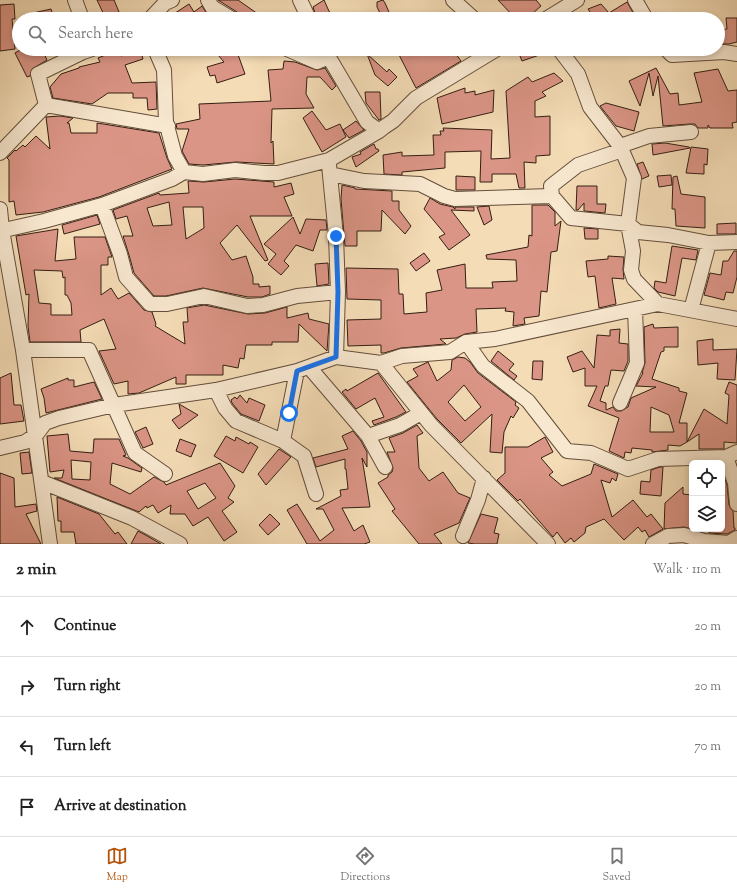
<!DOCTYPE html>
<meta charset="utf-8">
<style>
body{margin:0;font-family:"Sorts Mill Goudy",serif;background:#f6f6f6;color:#222}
.controls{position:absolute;right:12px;bottom:12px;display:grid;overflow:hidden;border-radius:6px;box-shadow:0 2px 6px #0003}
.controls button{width:36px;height:36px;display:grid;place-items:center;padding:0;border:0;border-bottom:1px solid #e0e0e0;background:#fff;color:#222;font:20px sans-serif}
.stop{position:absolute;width:12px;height:12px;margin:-9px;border:3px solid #1a73e8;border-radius:50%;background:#fff}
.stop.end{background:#1a73e8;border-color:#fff;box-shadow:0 1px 4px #0008}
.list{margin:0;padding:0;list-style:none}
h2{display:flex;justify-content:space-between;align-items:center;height:52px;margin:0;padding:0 16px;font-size:17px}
h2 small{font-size:13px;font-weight:400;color:#767676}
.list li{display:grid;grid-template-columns:26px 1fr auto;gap:12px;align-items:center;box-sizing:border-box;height:60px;padding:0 16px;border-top:1px solid #e0e0e0}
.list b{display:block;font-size:15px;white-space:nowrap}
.list em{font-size:13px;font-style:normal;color:#767676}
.icon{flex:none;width:22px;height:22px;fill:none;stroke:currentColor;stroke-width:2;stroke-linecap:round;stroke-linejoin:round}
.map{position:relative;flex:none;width:737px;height:544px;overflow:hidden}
.search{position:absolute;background:#fff;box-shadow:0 2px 6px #0003;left:12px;right:12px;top:12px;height:44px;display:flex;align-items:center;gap:10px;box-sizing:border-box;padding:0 14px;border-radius:22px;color:#767676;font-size:15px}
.sheet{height:292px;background:#fff}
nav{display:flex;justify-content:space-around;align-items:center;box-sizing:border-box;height:56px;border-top:1px solid #e0e0e0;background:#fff;font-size:11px;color:#767676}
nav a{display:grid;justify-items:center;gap:2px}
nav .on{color:#b45309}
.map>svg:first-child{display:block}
.building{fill:#db9586;stroke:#341e12;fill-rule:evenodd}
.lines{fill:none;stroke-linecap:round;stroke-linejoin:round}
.minor-casing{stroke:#644e3b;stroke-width:16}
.minor{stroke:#f8e8d0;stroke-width:14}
.route{stroke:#1a73e8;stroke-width:5}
</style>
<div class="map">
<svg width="737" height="544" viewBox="0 0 737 544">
<rect width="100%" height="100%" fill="#f4dcb6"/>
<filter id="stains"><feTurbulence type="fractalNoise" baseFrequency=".005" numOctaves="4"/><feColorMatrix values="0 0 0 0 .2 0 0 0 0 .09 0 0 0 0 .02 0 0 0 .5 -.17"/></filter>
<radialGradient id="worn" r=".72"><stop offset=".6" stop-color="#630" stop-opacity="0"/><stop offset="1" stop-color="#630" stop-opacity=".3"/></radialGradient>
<path class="building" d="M97,0h17l8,19h-16z
M218,0h20l27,19h-25v-4l-3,-3z
M324,0l4,9 5,10h-16l-4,-12z
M383,0l2,3 7,16h-9l-6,-12v-5z
M498,0h38l5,6 -9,8 5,5h-21z
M627,2l8,14 -4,3h-36l-7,-10 13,-5 8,9z
M14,4l1,15h-3l3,30 -15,2v-46z
M189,4l5,8 8,-6 5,8 8,5h-49z
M51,9l3,10h-29l-1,-4z
M726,18h11v24l-8,2h-11v-14l9,-1z
M22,49h20l5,11 -15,9 -2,7 -3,1 -12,-24z
M140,49l3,10 -18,6 7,18 24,-1 1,27 -9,1 -1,-12h-14v-5h-25l-16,11 -39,-6 -3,-11 11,-13 18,-6v-1l21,-5 -2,-4 20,-8 3,6z
M213,49h23l9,25 -28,9 -2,-8 -5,1 -3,-9 17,-5z
M396,49h56l9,12 -45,27z
M517,49h34v2l-29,10z
M367,54l20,18 2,-3 8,8 -9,9 -13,-11z
M284,61l11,1 22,8 8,-2 11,18 -4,4 -12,-13h-13l-1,17 8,14 -42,1 -1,34 2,-2 1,23 -38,-2 -33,3 -14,-1 -7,-13 7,-22h-12l-1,-5 24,-5 -1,-15 72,-3 -3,-31 15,-1z
M656,68l14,26 8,-1 1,12 23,-3 -8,-29 24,-4 10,22 9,-1v32l-5,1 1,5h-23l-2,-3v3h-10l-3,-4h-5l-27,2 -5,-50 -5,20 -4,-23 -9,33 -11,-25z
M554,73l9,8 -21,11 4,4 -11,5v16l15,-1v39l-14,1v7l-12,-1 1,26h-6l-3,-14h-24v8h-12l1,-31 -36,1v16l-43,4v3l-18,-1 -1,-19 19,-3v4l32,-1 -1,-20h8l-1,-4h4l-1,-3 49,2 -1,29 19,-1 -4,-67 22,-14 4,5z
M465,88v5l10,-2v4l19,-5 -1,22 -51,12 -5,-26z
M365,92h15l1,27 -2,1 -13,-17z
M606,103l33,9 -5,19 -18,-5 -16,-20z
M312,111l14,19 14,-6 6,13 -24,15 -19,-34z
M60,116l13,2 -6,5h2l2,10h26v-10l62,10 8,25 5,11 -73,28 -56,15 -27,3 -2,-14 -5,1v-42l-2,-2 8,-8 1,1 7,-6 2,2 11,-11 14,13 -4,-32z
M356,121l8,9 -15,8 -6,-8z
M665,143l24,4 1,1 -37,7 -1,-11z
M374,144l2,5h2l1,2 -23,16 -4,-10 9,-3 -1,-2z
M691,147l17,2 -1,16 -3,-1v10l-18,-1z
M643,162l6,14 -7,3 -5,-15z
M671,175l1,10 -13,2 -2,-11z
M456,176l19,1v13h-19z
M677,176l4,18 24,3v31l-29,-2 -1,-17h-3l1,-32z
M235,179l39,3v5l17,-4 3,11 -10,3 8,19h-42l18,44 -3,1 -28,-36 -17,18 12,17 14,-4 7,21v7h6v3l11,-1v8l-8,3h-14l-45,-9 -37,8h-12l-20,-23 -5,-18 -6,-19h10l-6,-20 -11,3 -3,-9 46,-17 1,2 29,-2 -1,-12 16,1zM169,202l3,23 -19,1 -6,-18zM183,207h20l1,21 -18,11z
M342,185l13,3v1l37,2v10h7v9l12,16 -6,8 -23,-24 -1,21h-24v15h-12l-4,-47z
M577,186h20v18h9l-1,9 -21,-2v-8l-6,7h-2z
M430,198l10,6 13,3 2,2v-2h19v4l-23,-1 19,25 -21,15 -10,-13 6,-3 -21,-25z
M532,205h16l7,7v14l6,-5 -4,30 -6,1 -4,40 -6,-1 -2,25 -15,2 1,6 -12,2 1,-14 -9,-1 1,-3 -30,1 1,23 -12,2 -9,4 -16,1 6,5 -45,4 -17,5h-3v-8l-33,1 -1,-26 34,-1v-19l-34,-1 -1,-31 52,1 1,25h4l1,20 23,-2 -1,-19 16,-3 -5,-20 28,-6 1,24h27l-1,-6 25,-1 -1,-21 -29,-1 -1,-4 42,-8 1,-12 3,1z
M489,206l3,14 -8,5 -7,-18z
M97,215l3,9 -36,10 -2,-9z
M293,217l7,17 6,-15 20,1 1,10h-7l-7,21 -17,-6 -12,16 5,5 -8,9 -13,-11 8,-10 -12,-10z
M736,223v11h-19v-10z
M584,228l14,1v10h-13z
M58,229l-3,32 21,-2 -2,-22h31l7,20h-4v8h-7v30l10,-7 7,11 11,-6 15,17 8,2 4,12 -1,2 30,18 -2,-22h5l-1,-14 17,-3 44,9 17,-1 22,-6v11l21,-5 1,6 20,5 -2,27 -28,-27 -1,18h-26v3h-26l-2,14 -4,-1 -2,10 -15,-3v10h-37v9h-10v-7l-37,16 -11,1v-13l-14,3 -15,-33 17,-2 -12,-30 -24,11 1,12h-51l-2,-16 1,-32 -3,1 -10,-59zM34,270l28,1 1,7 2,-1v18h2l4,8 1,12h-21v-11l-12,-1z
M672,246l26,4 -2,10 -14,-2 -7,38 -17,-4 -4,-4 1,-7 11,2z
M734,251h3v26l-4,16 -7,-1 -2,8 -20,-5 6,-22 11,2 2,-14h5z
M424,253l6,8 -14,10 -6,-8z
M608,256l16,1 -1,12 1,10 -12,-1 4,26 -17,4 -4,-32 -7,1 -2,-16 22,-2z
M328,263l1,21 -12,2 -2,-22z
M653,324l1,4 24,-1v20h-14v4l-3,1 -9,27 27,9v3l8,2 -8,30h8v19l-7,4 -12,-1v5l-16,2v-2l-20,-2 -1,5 -6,-1 -1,6 -15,-7 10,-33 -31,-12 9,-20h-12v-18l-12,4 -6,-15 15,-6 12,17 3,-33 13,1v-6l10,-1 -1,14 9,1v17l-4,10 -13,-1 -3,16h-3l-5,15 6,2v7l7,-3 3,4h5l7,-4 3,-9 25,-11 -20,-1 7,-13h-1l3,-10 -1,-36zM651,407l18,8 5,17h-24z
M713,339v11l24,-1 -2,31 -18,-1 1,-16 -20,2 -1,-24z
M498,351l16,13 -5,6 8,6 -3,4 -23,-19z
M458,357l7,1 5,4 8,11 38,29 -1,3 4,3 -6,10 -2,-2 -7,16 -2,21 -12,-1 2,-38 -31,29 -24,-24 -30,-37 11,-6 -5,-7 15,-7 9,19 14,-11 1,-10zM464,385l17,22 -16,14 -17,-19z
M533,361h10l-1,19 -10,-1z
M11,373l3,32h7l3,16 -24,3v-46z
M378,373l28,39 -10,5 -22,8 -2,-4 12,-4 -9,-19 -19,11 -14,-17 4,-3 1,2z
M68,378v2h6v7l20,-5 8,17 -56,14 -2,-15 -3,-9z
M729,382l8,3v58l-13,-1v7h-25v-15l-12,8 17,-33 23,15 2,-29 -4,-2z
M240,395l7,8 2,-5 16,7 -6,16 -18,-7 -9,-11 -1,-3 4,-3 2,2z
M179,404l19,11 -19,14 -7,-9 9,-6z
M417,425l6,8 -6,3 2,32 10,13 14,-9 15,21 12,5 -11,25 -25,11 8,10h-23l-27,-33 3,-2 -17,-26 10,-6v-2l4,-3 1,-4 -6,-16h8l-6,-14 14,-5z
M146,427l7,17 -10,4 -8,-16z
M353,431l8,10 6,11v15l-5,-9 8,49 -28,1 12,23 9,-6 7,17 -6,2h-57l-20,-34 10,-6 23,37 14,-11 -11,-21h-7l25,-13 -1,-6 8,-1 -2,-20h-1v-10l-29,8 -3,-9 35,-9 -6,-13z
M68,434l2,17 23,2 1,-14h25l7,16 -3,1 5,2 14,10 -1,4 -29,-9 -2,21 20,10 24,-17 10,5 2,3 54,-22 15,23 -7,12 6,4 -12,9 15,21 -13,9 -16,-24 -15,9 -8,-12h-15l1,-9 -13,8 -5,-8 -6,3 -1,-2 -7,6 -85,-34h8l2,-8 -14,2 -3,-36zM71,460l20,2 -1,18 -18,-1zM205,483l11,15 -18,11 -11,-18z
M226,436l9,5 1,-4 13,7 1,-2 8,5 -15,26 -29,-17z
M545,437l8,15 -12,6 12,14 -4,3 13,11 29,-12 3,-10 24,10 -2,7 -4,-3 -2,5 -9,-3 11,37 21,-17 14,17 4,-3 12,15 -14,8 -4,-7 -3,2 -4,-5 -14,13 -20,-21 -18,8 -1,6 -11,9 -3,-4 -6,5 -8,-11 -4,5 -33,-38 -2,2 -21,-21 8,-7v-26h23z
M180,439l16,6 -5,12 -15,-6z
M279,449l12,8 -25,28 -8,-11z
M29,452l3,21 -10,1 -2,-21z
M660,467h3l-2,29 -21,-2 1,-13 9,1 1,-12z
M722,471l5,14 2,20 4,6 1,17h1v2l-8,4 -18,-1v-4h13z
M0,473l14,5 1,29 21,-3 1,7 -11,3 15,30h-41z
M683,487v7l9,1v34l-8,-2 -20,2 1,-26z
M57,497l42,17 16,20 3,-2 9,12h-51l-2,-12h-13v-11h-3z
M270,514l10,10 -12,11 -9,-10z
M481,514l17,4 -4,15 5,1 -2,10h-22l-7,-1z
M138,531l11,6 12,7h-30z"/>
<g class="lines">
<g class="minor-casing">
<path id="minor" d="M75,0l7,19
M208,0l4,7 20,12
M300,0l9,19
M453,0l21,19
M635,0l11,19
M150,19l15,-16 7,-3
M546,19l31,-19
M155,49l9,21 2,52 9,34 9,16
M287,49l30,13 12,-5
M324,49l43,73 12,9
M559,49l19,25 12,33 30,39 14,32 -6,46 5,27 -2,19 3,9 24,25
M666,49l6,6 52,-3 13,2
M46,105l122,21
M620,146l29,-10 42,-4
M0,153l46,-48 -8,-31 45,-22 9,-3
M329,165l7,71 2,56 -2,65
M330,174l34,7 56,3 24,12 11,3 97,-3 19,22 57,6 10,8 30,3 41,8 28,-1
M552,196l-1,-10 27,-21 44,-15
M102,205l18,49 6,23 24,27h17l37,-8 43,10 16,-1 34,-9 41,-4
M0,209l2,21 21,120 27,194
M0,231l44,-10 58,-16 70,-26 12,-7 19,2 32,-4 29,3h14l51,-13 50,-29 5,-4 9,-6 23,-23 81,-49
M691,310l18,-67
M466,342l17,24 45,35 39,50 24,2 37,16 30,-10 68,-2 11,-5
M23,350h66l46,103 30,21
M381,363l50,62 117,119
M309,367l59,69 17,31
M216,390l9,18 11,13 47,20 21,15 12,38
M620,403l17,-40 -2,-54
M368,436l32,-11 21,-12
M283,441l14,-70
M0,448l25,-6 11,-7 9,-12 14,-5 55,-13 102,-15 81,-19 39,-14 45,6 21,-7 48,-4 16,-10 29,-3 163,-35 79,15
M726,457l9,26 2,21
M42,482l90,36 48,26
M463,536l15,-36 6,-22
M653,544l15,-8 16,-1 20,6 25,2 8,-5"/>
</g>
<use href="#minor" class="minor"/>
</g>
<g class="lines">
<path class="route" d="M289,413l8,-42 39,-14 2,-65 -2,-56"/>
</g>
<rect width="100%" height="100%" filter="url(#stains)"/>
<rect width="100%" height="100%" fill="url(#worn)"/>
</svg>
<div class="controls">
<button><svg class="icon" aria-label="locate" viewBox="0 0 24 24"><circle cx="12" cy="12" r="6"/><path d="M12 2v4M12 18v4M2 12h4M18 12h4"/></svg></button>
<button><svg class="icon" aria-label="layers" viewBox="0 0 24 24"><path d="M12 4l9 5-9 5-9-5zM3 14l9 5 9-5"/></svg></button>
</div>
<div class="stop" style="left:289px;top:413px"></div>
<div class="stop end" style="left:336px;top:236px"></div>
<div class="search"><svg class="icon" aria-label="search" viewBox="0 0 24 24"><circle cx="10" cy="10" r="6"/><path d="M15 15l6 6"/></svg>Search here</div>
</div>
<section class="sheet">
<h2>2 min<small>Walk · 110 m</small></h2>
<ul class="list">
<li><svg class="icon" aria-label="ahead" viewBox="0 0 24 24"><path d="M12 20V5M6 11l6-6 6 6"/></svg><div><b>Continue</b></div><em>20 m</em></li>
<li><svg class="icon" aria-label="right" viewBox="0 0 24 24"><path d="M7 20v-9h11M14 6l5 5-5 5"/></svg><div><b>Turn right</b></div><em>20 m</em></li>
<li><svg class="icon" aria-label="left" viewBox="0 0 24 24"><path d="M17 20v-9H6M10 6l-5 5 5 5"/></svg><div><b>Turn left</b></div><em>70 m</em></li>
<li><svg class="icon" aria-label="arrive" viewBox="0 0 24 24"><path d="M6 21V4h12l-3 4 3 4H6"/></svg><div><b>Arrive at destination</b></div></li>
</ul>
</section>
<nav>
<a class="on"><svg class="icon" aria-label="map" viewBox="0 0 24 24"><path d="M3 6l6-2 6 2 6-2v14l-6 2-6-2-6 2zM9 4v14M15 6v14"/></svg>Map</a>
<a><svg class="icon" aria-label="directions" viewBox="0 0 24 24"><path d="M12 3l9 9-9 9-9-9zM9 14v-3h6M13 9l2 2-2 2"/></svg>Directions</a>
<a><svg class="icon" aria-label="saved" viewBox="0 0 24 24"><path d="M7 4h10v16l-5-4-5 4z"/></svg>Saved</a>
</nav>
